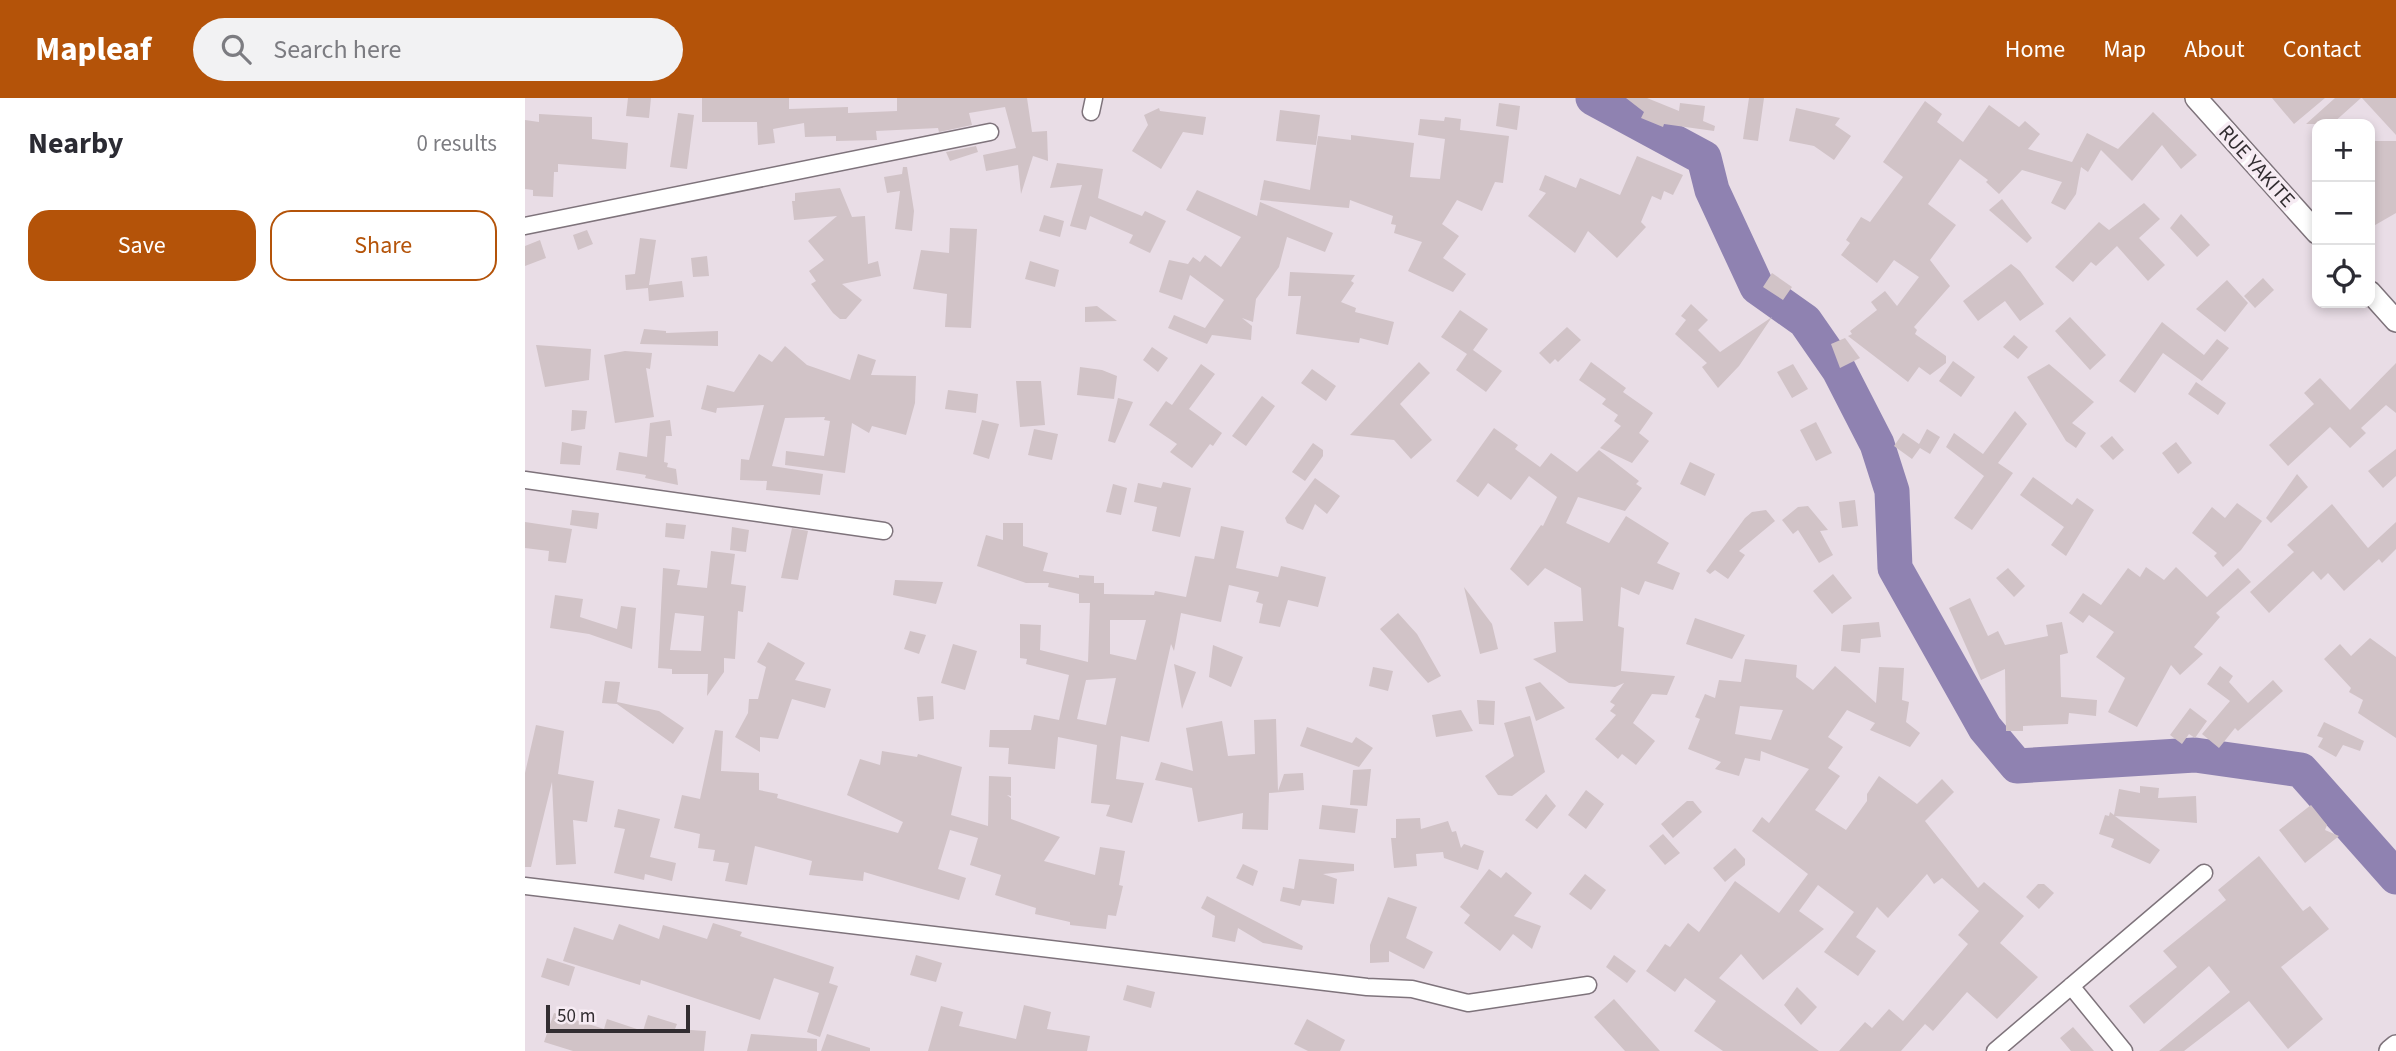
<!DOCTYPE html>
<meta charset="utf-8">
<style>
body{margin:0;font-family:"Source Sans 3",sans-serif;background:#f2f2f3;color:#2b2b33}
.controls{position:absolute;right:21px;top:21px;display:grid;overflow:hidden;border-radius:14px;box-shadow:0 4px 10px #0003}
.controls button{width:63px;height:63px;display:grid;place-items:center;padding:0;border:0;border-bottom:2px solid #e1e1e2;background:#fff;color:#2b2b33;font:35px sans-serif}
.scale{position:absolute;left:21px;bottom:18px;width:144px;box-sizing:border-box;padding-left:7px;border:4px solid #322d31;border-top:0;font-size:19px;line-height:24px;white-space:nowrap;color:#322d31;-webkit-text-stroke:5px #f6ebf3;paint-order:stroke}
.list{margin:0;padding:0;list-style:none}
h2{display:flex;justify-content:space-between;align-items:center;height:91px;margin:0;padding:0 28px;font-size:30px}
h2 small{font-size:23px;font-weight:400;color:#7c7c81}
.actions{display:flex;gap:14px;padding:21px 28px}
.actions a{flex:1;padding:16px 0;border:2px solid #b45309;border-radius:21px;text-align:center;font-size:24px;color:#b45309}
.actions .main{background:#b45309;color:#fff}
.icon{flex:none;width:38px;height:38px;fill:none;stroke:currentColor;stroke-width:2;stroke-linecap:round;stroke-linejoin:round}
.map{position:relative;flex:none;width:1871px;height:953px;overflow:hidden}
header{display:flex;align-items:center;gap:42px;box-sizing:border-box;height:98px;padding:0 35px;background:#b45309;color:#fff}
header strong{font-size:33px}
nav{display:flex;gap:38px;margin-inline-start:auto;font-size:24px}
.search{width:490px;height:63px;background:#f2f2f3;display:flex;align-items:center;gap:18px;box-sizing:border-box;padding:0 24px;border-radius:38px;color:#7c7c81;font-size:26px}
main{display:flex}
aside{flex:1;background:#fff}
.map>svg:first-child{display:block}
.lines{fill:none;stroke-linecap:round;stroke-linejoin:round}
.river{stroke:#8f82b1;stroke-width:35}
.building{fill:#d1c3c7;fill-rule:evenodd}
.street-casing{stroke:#7e737b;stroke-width:19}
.secondary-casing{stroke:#7e737b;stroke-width:24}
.street{stroke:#fff;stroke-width:16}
.secondary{stroke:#fff;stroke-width:21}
.labels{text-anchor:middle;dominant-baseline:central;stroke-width:7;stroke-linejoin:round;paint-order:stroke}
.street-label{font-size:21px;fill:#322d31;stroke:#f6ebf3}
</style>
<header>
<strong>Mapleaf</strong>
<div class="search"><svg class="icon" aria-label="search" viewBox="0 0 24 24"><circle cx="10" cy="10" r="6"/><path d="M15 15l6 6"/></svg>Search here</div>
<nav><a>Home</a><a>Map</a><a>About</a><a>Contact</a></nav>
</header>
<main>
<aside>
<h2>Nearby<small>0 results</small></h2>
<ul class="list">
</ul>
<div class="actions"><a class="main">Save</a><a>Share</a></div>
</aside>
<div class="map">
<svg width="1871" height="953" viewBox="0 0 1871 953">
<rect width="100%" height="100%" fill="#e9dde6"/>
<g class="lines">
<path class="river" d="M1068,0l111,60 8,32 45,97 48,34 34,49 38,74 15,47 3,77 90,160 32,38 178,-11 106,15 95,107"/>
</g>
<path class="building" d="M103,0h23l-2,20 -23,-2z
M177,0h87v11l59,-2v6l49,-2v-13h130l5,34 15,-1 1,30 -15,-5 -12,38 -3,-29 -32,6 -3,-16 33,-7 -11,-41 -36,6 3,12 -33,7 -1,-4 -62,3 1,9 -41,1v-5l-31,1 -1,-14 -31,6 2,14 -17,2 -1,-23h-55z
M1101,0h21l32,13 1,-8 25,3 -2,15 12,5 -1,5 -50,-7 -1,3 -22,-9 3,-6z
M1224,0h15l-6,43 -15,-2z
M1747,0h53l-31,26z
M1810,0h26l-29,26h-26z
M1837,0h34v37z
M1400,3l17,13 -5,8 26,20 26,-37 30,22 6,-6 15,13 -12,15 44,13 15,-29 31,16 35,-37 44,43 -16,14 -19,-24 -30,36 -31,-31 -13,22 -7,-5 -5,27 -11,16 -14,-7 11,-21 -40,-12 -23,24 -13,-12 2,-2 -28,-21 -32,45 28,21 -26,35 20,26 -36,41 3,3 -2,4 31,22v7l-16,12 -11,-8 -11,15 -60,-46 4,-2 -2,-3 27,-21 -6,-8 14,-11 12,15 22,-29 -25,-17 -17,23 -36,-28 9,-12 -4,-3 15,-23 9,5 33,-45 -20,-15z
M974,5l21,3 -3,24 -21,-4z
M634,10l1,3 46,6 -3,18 -20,-3 -22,37 -29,-18 16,-26 -4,-10z
M1271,10l44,10 -5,7 16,11 -17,24 -20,-14 -25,-5z
M755,12l40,5 -4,30 -40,-4z
M153,15l16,2 -7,54 -17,-2z
M14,16l53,3v22l36,4 -2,26 -68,-5v8h-4l-1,25 -20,-1v-6l-8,-1v-69l14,2z
M920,19l16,2 -1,11 49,6 -6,47 -8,-1 -13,29 -25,-11 -15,24 17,12 -16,22 23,16 -13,18 -45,-21 14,-29 -28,-9 2,-8 -5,-1 2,-8 -43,-16 -1,8 -89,-8 4,-20 46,10 8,-54 33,4v-5l63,8 -4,34 30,2 5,-40 -27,-4 2,-16 24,2z
M1845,43h26v72l-26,15z
M451,48l2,6 -28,9 -4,-9z
M1112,58l46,19 -10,20 -9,-4 -3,9 -9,-4 -11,26 5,5 -29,31 -29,-27 -13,22 -47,-37 18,-23 -7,-3 6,-15 31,13 4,-10 40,17z
M532,65l46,6 -5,29 44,18 3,-5 21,10 -16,32 -21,-10 4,-8 -43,-19 -4,14 -16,-4 12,-41 -32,3z
M378,69h4l7,44 -2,20 -17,-2 5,-38 -13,2 -3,-16 18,-3z
M315,90l12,29 13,-1 3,48 10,-3 3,15 -39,8 20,16 -16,19h-6l-7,-6 -22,-29 5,-3 -7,-10 15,-11 -16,-19 29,-25 -43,4 -2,-19h3v-8z
M672,92l60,26 3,-14 73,31 -8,19 -38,-15 -8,30 -23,32 -3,23 -11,-4 10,8 -1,14 -39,-5 -5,9 -39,-16 6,-13 31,13 19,-28 -34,-25 -8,25 -23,-8 10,-32 19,4 5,-7 7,5 5,-7 16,12 20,-30 -55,-27z
M1477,101l30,39 -5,5 -38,-33z
M1619,105l16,16 -21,19 26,27 -17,16 -31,-35 -21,20 -5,-4 -18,20 -18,-15 44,-45 10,8z
M1656,116l29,31 -13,12 -27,-29z
M519,117l20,6 -4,16 -21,-6z
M425,130l27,1 -6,99 -26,-1 2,-33 -34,-5 8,-39 28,3z
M62,132l6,14 -15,6 -5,-15z
M115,140l16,2 -7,45 33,-4 2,16 -35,4 -1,-13 -22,2 -1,-15 10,-1z
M15,142l6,18 -21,8v-20z
M182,158l2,20 -16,1 -2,-19z
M505,163l29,9 -4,17 -30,-8z
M1486,166l9,7 24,33 -24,17 -15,-20 -27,20 -15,-20z
M765,174l65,3 -4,6 3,2 -13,19 15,6 -1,4 39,10 -6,23 -28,-7 -1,5 -63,-9 5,-38h-13z
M1247,175l20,14 -9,13 -20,-13z
M1738,180l11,12 -19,18 -11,-12z
M1702,182l21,23 -23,29 -29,-23z
M1166,206l17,16 -10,10 22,22 52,-35 -33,49 -21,22 -16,-21 5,-4 -32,-29 11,-14 -5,-4z
M572,208l20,15 -32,1v-15z
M935,212l28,19 -15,21 29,21 -16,21 -30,-22 11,-16 -26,-17z
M1545,219l36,38 -16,15 -35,-39z
M1637,224l42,33 13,-16 12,9 -27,33 -39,-28 -28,40 -16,-12z
M1042,229l14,13 -23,22 -3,-3 -5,5 -11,-11z
M119,231l22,2v2l52,-2v15l-78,-2z
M1489,237l14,12 -10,12 -15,-12z
M1320,240l15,20 -20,10 -9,-24z
M11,247l55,4 -2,31 -44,7z
M260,248l22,19 43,15 8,-26 18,6 -5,15 45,1 -1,27 -9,32 -34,-9 -3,7 -17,-10 -7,50 -60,-8 1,-14 38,5 6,-35 -6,-1 1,-3 -40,1 -13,48 51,8 -3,21 -54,-5 1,-9 -27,-1 1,-21 8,1 15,-55 -47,3 -1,5 -15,-4 6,-24 27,7 25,-38 13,8z
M627,249l16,11 -10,14 -15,-12z
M100,253l27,2 -2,16 -4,-1 8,49 -39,6 -11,-68z
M1428,263l22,16 -14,20 -22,-16z
M894,264l11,11 -30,31 32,36 -21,19 -17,-19 -44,-5z
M1066,264l35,26 -3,4 30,21 -14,20 10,8 -17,22 -32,-15 21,-22 -7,-5 4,-6 -16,-11 4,-5 -27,-19z
M1871,265v50l-10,-8 -25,23 5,5 -16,15 -20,-21 -42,39 -19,-21 45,-41 -10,-11 16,-15 30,32z
M676,266l14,10 -26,35 33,24 -9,13 -3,-2 -18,24 -22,-16 7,-8 -28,-19 17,-24 6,4z
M1268,266l15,25 -16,9 -15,-26z
M1524,266l45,38 -22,21 14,10 -10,15 -10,-7 -39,-64z
M555,269l22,3 15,6 -3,23 -37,-4z
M787,271l24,17 -10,15 -25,-18z
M491,283h25l4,44 -25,2z
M1671,284l30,21 -8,12 -30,-21z
M423,292l30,4 -2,19 -31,-4z
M737,298l13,10 -29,40 -14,-10z
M593,300l15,4 -18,41 -7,-2z
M47,312l15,1 -2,18 -14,2z
M1490,313l12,13 -29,39 15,10 -41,57 -18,-12 30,-42 -38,-29 8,-14 29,21z
M145,322l2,16h-6l-2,26 4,1 -1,4 9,2 2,16 -33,-7 1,-3 -30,-5 3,-18 28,5 3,-34z
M457,322l17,4 -10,35 -16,-5z
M1291,324l16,31 -16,8 -16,-31z
M969,330l24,17 -3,4 25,18 11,-14 26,19 22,-22 40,31 -3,3 6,4 -17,23 -47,-14 -12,26 43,20 17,-27 43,27 -12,20 23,10 -7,17 -28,-9 -6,14 -18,-8 -3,39 6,2 -3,43 54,5 -8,19 -15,-1 -19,29 22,18 -19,24 -14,-11 -4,5 -23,-20 21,-24 -6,-4 5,-6 -5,-3 14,-19 -9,4 -46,-4 -36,-24 23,-7 -2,-30 29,-1 -2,-33 -36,-20 -17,18 -18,-17 31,-44 2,1 14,-29 -28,-21 -18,24 -23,-17 -10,14 -22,-16z
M509,331l24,5 -6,26 -24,-5z
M1402,331l13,8 -10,17 -10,-6 -8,11 -18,-13 9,-13 16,11z
M1587,338l12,14 -11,10 -13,-14z
M37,344l20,4 -2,19 -20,-1z
M1651,344l16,21 -14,11 -16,-21z
M788,345l10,7v6l-18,25 -13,-9z
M1871,351v27l-13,12 -15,-17z
M1165,364l25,12 -10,22 -25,-12z
M1772,376l11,13 -37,36 -5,-5z
M1508,379l39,28 5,-7 17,12 -28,46 -15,-11 13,-18 -44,-32z
M790,380l25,18 -13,18 -12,-10 -12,26 -16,-7 -2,-5z
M638,384l28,6 -11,49 -28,-6 5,-24 -23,-5 4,-19 23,5z
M588,386l14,4 -6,27 -15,-3z
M1330,402l3,26 -16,2 -3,-26z
M1712,405l25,18 -21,29 -18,17 -9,-11 3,-3 -25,-20 20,-26 13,11z
M1807,406l36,44 28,-26v27l-14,14 -3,-4 -35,32 -16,-18 -7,7 -8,-9 -44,42 -19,-21 44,-40 -7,-7z
M1283,408l20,24 -8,1 13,24 -14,8 -21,-33 -5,4 -11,-14 16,-13z
M47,412l27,3 -2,16 -27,-4z
M1241,412l9,11 -36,30 6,4 -17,24 -13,-9 -5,4 -4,-3 39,-53 7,-6z
M0,424l47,7 -6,34 -18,-2 1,-10 -24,-3z
M141,425l20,2 -2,14 -19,-2z
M478,425h20v23l25,7 -5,18 36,7v-3l15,1v7h10v11l50,1 1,-4 31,6 9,-41 19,3 7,-33 23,5 -8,37 42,9 3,-11 45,11 -8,30 -30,-7 -8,27 -21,-4 4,-19 -7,-2 3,-10 -30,-7 -8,37 -40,-9 -7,38 -3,-7 -22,98 -28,-6 -5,43 28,4 -12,40 -26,-7 4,-11 -19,-2 6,-58 -39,-8 -3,32 -47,-5 1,-16 -20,-1 1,-17h41l3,-15 25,5 10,-45 -43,-11 1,-5 -7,-1v-34l21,1 -1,25 48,12 2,-59h-11v-9l-31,-7 1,-4h-23l-49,-17 9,-31 17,5zM585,522h36l-10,40 -26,-6zM591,580l-10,47 -29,-6 9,-39z
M207,429l17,3 -3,22 -16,-2z
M267,430l16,3 -10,49 -17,-2z
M186,453l24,3 -4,30 15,2 -3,26 -5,-1 -3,48 -11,-1v14l-17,24 1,-22h-36v-5l-14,-1 5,-100 17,2 -3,15 30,3zM150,515l29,3 -3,35 -31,-1z
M1621,469l18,13 12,-13 31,30 31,-29 13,14 -35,31 4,4 -26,30 9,7 -23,21 -9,-10 -34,62 -29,-15 17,-34 -29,-21 18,-25 -25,-17 -6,8 -14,-10 14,-20 18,12 27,-37 12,9z
M1483,470l17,18 -11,11 -18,-19z
M1308,476l19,24 -20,16 -19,-23z
M370,482l48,2 -7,22 -43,-9z
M939,489l28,37 6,25 -18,5z
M30,497l28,4 -3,18 37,12 4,-23 15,2 -4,41 -43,-15 -39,-6z
M1445,500l18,38 10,-5 7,14 43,-9 -2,-11 16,-3 6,31 -8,2 1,42 36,3 -1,16 -27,-3 -1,11 -45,2v5h-17l-1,-62 -24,11 -32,-72z
M873,515l19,21 24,42 -13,7 -48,-54z
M1170,520l50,17 -13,24 -46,-15z
M1354,524l2,15 -20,2 -1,14 -19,-2 2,-26z
M385,533l16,4 -7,19 -15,-5z
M1845,540l26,19v81l-38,-25 5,-13 -14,-8 2,-4 -27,-29 16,-15 11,12z
M243,544l37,21 -10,17 36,9 -6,19 -33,-9 -14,40 -18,-2v15l-25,-15 13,-24 1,-14h9l8,-32 -9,-5z
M428,546l24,7 -12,39 -24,-7z
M688,547l30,12 -12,30 -22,-10z
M1220,561l52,6 -1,12 17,13 22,-24 41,37 3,-36 25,1 -2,32 7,2 -3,20 14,11 -10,14 -40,-17 5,-7 -28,-13 -19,27 15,10 -15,21 12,8 -25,34 31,20 21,-29v-7l12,-18 38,28 25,-25 12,13 -29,29 53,67 6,-6 40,34 -24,27 38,34 -41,42 -30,-27 -34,39 -8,-7 -24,27h-62l26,-29 7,6 17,-19 14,12 65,-77 -10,-9 21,-24 -37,-33 -8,6 -7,-10 -39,44 -11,-11 -21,30 20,14 -18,25 -34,-24 30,-40 -36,-27 -19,26 25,18 -61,51 -22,-26 -22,24 100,73h-96l-29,-20 22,-30 -31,-23 -10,14 -29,-21 19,-27 5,3 18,-24 11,9 36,-51 44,32 29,-39 -56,-43 10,-14 7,6 40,-54 -48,-18 -1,10 -15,-3 -6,18 -24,-7 6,-7 -33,-13 12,-30 -5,-2 10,-23 10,4 4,-18 22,2zM1215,608l43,4 -12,30 -36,-6z
M649,566l22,8 -14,37z
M1695,568l13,10 -4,6 19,21 25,-23 10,11 -45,40 -3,-3 -16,20 -17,-14 28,-33 -23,-17z
M848,569l20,4 -5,20 -19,-5z
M80,583l15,1 -3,20 42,9 25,17 -11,16 -56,-40 -15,-1z
M1015,584l25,26 -29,13 -11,-34z
M408,598l1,23 -15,2 -2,-24z
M952,602l18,1 -1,24 -15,-1z
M1665,610l17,13 -12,17 -6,-4 -7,10 -12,-9z
M936,612l12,21 -37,6 -4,-22z
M1005,618l15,56 -33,24 -14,-1 -13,-19 29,-20 -10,-33z
M751,621l2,72 6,-17 19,-1 1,17 -35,3 -1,37 -26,-1 1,-16 -45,9 -6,-34 -37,-8 6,-18 32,9 -7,-43 36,-7 6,35 27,-2 -1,-34z
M1799,624l40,19 -4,10 -17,-6 -7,12 -18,-10 5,-9 -6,-2z
M11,627l28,6 -6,43 36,7 -7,41 -14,-2 3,44 -20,1 -4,-83 -21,85h-6v-94z
M782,629l45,16 4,-6 17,11 -14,19 -59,-21z
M190,632l8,1 -2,40 38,2v17l19,4 -1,4 121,35 5,-11 -56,-27 13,-36 20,6 2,-14 35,6 1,-3 44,13 -11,48 37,11 1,-50 22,1v19l-4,-1 4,3v21l49,18 -16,24 51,14 5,-28 25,4 -6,34 4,1 -7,30 -8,-1 -2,14 -36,-4v-3l-35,-8 1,-6 -41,-13 6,-20 -31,-10 8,-27 -28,-8 -12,39 28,9 -7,22 -95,-28 -1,9 -54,-6 3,-14 -57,-15 -8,39 -22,-4 4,-18 -16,-2 2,-11 -17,-2 2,-14 -26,-6 8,-33 18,4z
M846,671l-4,37 -17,-1 3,-35z
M1615,688l19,2 -1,10 38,-2 1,27 -82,-7 45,34 -10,14 -39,-17 3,-8 -15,-5 6,-19 4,1 1,-4 4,3 5,-26 21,4z
M1061,692l18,14 -18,25 -18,-14z
M1021,696l10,12 -19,23 -12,-9z
M1162,703h6l9,11 -29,26 -12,-14z
M797,707l36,4 -3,24 -36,-4z
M1786,707l16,20 -2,5 14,6 -34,27 -26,-33z
M93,711l42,10 -10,38 26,6 -4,18 -27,-7 -1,6 -30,-7 11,-44 -11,-2z
M895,720l1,11 27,-8 4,11 4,-1 5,17 3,-4 20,7 -6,19 -34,-12 -1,-6 -27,2 1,12 -23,2 -3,-30h5v-19z
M1138,736l17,19 -15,12 -16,-19z
M1210,750l10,11v6l-20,17 -12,-14z
M1734,758l44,55 7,-5 19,23 -48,38 42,52 -35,30 -39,-48 -65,50h-25l71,-59 -21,-26 -65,58 -15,-18 48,-39 -14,-16 63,-51 -8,-10z
M774,761l55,5v7l-31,3 14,5 -3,25 -32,-4 -2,6 -20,-5 3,-14 11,2z
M718,766l15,7 -5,15 -17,-8z
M964,771l12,9 5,-6 26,21 -18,23 27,10 -9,23 -19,-15 -13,17 -36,-28 6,-8 -10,-8z
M1060,776l21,16 -15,20 -22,-16z
M1513,786h6l10,9 -15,16 -13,-12z
M682,798l96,50 -1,4 -39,-7 -25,-15 -3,14 -23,-5 3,-21 -14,-8z
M863,799l29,10 -11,31 27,14 -9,17 -35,-18v11l-19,1v-18z
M188,825l29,9 -2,4 94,31 -5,16 9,3 -18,51 -13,-5 12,-39 -45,-15 -14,42 -119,-40 -1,5 -77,-24 11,-34 39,13 6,-16 40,15 4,-14 44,14z
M391,857l26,8 -6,19 -26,-7z
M1089,857l22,16 -9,12 -21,-16z
M22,860l28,9 -6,19 -28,-9z
M602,887l28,7 -4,16 -28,-8z
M1272,889l20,20 -16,18 -17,-20z
M1089,901l46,52h-35l-31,-34z
M499,907l27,7 -4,17 43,7 -3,15h-159l13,-45 22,6 -4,14 57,13z
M29,915l50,16 3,-10 36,12 5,-16 29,9 -2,5 31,2 -2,20h-131l-29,-9z
M782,921l38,21 -5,11h-32l-14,-7z
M1548,929l21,24h-23l-11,-13z
M226,936l66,5v12h-70z
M302,936l43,14v3h-49z"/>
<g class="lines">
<g class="street-casing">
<path id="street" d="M566,14l3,-14
M0,128l465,-94
M0,382l359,51
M0,788l842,101 45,2 56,14 120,-18
M1546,888l53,65
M1470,953l209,-178"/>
</g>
<g class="secondary-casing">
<path id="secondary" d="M1671,0l121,135
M1845,194l26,29
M1865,953l6,-5"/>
</g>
<use href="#street" class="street"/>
<use href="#secondary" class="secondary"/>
</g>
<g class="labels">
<g class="street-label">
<text transform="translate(1732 68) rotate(48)">RUE YAKITE</text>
</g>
</g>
</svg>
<div class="controls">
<button>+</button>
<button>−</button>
<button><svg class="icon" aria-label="locate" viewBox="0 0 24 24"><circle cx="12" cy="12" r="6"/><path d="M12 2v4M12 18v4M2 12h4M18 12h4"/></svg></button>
</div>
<div class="scale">50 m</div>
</div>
</main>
